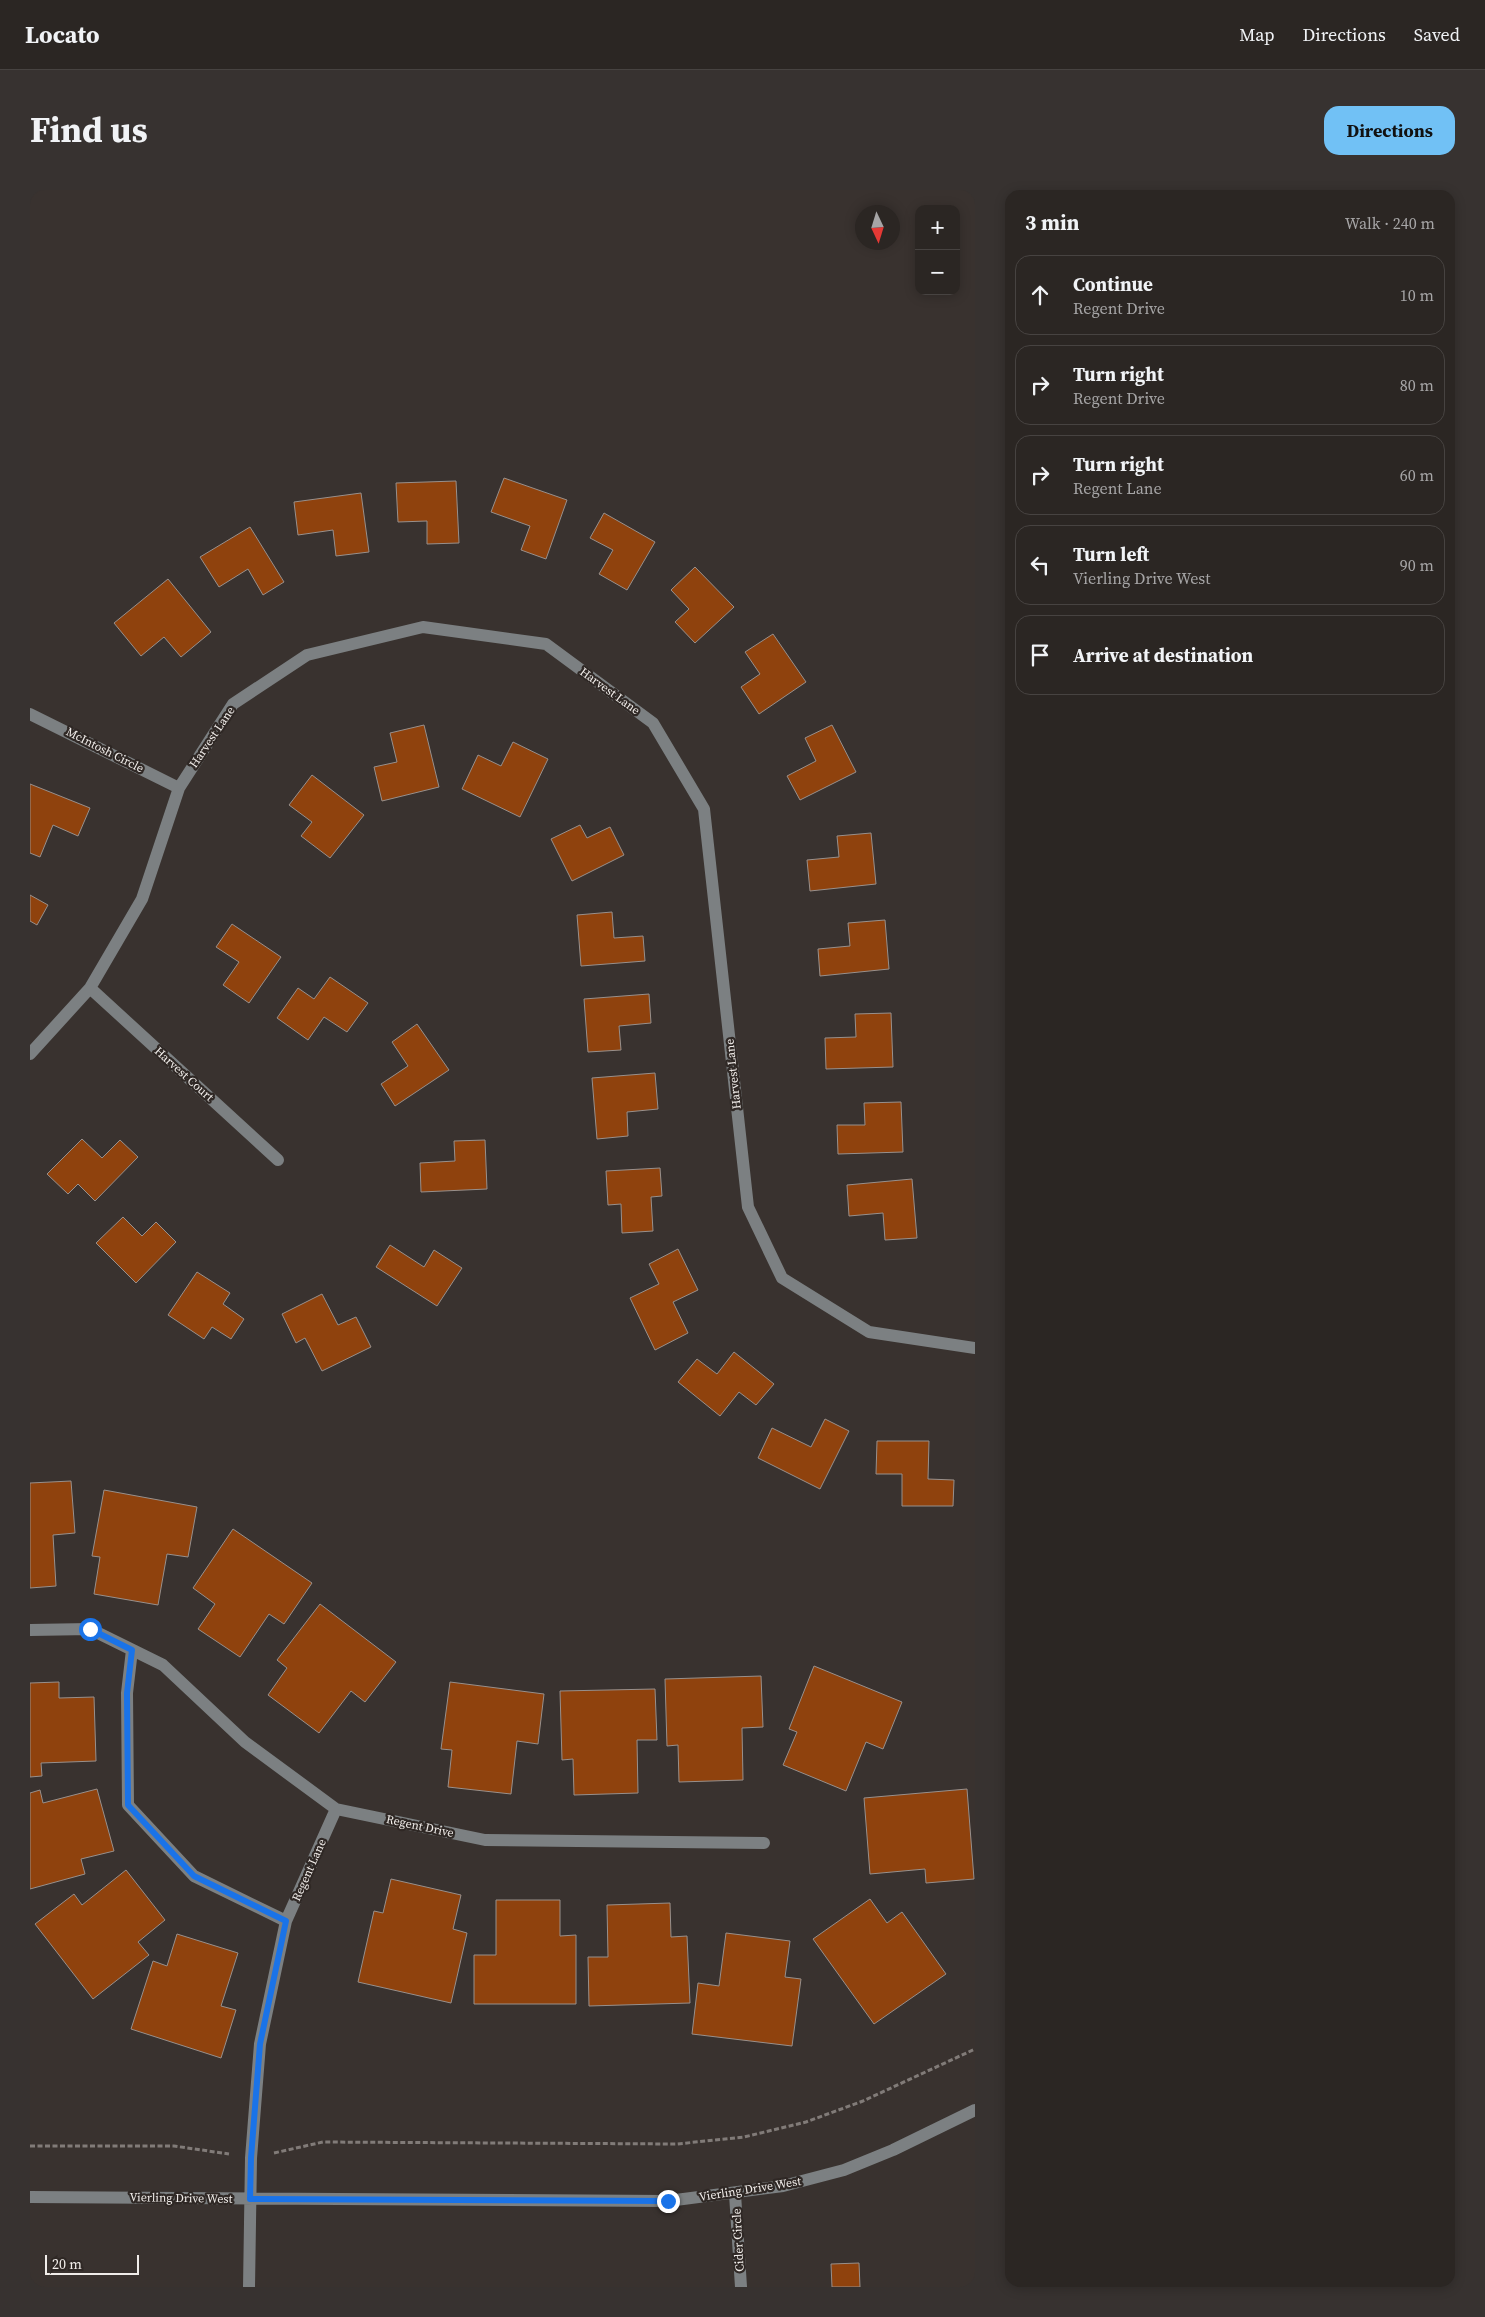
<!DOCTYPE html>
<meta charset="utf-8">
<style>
body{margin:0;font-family:"Source Serif 4",serif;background:#373230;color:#f1f3f6}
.controls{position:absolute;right:15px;top:15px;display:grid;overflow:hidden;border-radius:10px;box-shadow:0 2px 12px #0003}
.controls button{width:45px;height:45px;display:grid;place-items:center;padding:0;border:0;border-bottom:1px solid #474341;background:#2b2623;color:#f1f3f6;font:25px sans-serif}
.compass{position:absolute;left:825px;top:15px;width:45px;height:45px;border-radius:50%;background:#2b2623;box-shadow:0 2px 12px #0003;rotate:176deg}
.scale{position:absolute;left:15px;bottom:12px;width:94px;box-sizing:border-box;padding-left:5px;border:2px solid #f1edea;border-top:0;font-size:14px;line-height:18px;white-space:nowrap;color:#f1edea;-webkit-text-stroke:4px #2f2825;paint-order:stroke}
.stop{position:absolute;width:15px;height:15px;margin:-11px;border:4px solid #1a73e8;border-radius:50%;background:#fff}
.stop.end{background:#1a73e8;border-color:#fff;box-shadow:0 1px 5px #0008}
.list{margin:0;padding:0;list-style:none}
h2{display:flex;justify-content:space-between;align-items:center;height:65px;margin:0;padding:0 20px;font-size:21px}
h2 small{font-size:16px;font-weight:400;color:#a6a5a6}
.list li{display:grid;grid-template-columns:32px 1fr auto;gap:15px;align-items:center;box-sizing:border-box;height:80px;margin:0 10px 10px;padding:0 10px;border:1px solid #474341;border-radius:15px}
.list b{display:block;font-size:19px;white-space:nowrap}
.list p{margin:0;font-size:16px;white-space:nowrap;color:#a6a5a6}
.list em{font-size:16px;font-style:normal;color:#a6a5a6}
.icon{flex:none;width:28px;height:28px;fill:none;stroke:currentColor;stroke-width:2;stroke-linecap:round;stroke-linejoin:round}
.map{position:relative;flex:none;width:945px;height:2097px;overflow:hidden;border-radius:15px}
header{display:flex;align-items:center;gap:30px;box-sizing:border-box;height:70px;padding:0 25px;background:#2b2623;border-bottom:1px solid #474341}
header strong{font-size:24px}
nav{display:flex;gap:28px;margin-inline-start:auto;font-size:18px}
.intro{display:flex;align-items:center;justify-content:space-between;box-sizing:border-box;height:120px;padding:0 30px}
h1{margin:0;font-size:35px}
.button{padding:12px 22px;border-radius:15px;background:#71c1f5;color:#111;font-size:18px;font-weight:700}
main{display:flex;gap:30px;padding:0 30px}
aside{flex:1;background:#2b2623;border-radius:15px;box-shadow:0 2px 12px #0003}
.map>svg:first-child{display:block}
.building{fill:#8f420d;stroke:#98908c}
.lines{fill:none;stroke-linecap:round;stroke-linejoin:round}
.path{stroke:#817b78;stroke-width:3;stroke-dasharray:5 2.5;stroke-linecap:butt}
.minor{stroke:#7c8082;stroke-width:12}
.route{stroke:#1a73e8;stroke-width:6}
.labels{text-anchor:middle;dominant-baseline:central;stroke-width:4.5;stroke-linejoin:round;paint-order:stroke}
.street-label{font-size:12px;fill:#f1edea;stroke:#2f2825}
</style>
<header>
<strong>Locato</strong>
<nav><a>Map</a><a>Directions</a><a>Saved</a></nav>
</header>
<div class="intro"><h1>Find us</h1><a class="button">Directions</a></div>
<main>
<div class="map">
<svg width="945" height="2097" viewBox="0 0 945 2097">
<rect width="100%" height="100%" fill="#39322f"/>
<path class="building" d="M474,288l63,22 -21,59 -25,-9 9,-24 -39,-14z
M426,291l3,62 -32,1v-23l-29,1 -2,-39z
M331,303l8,59 -33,4 -3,-26 -35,5 -4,-33z
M574,323l51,29 -28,48 -28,-16 14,-24 -23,-12z
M220,337l34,55 -21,13 -15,-26 -29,18 -19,-30z
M665,377l39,40 -39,36 -20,-21 14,-13 -18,-19z
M138,389l43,53 -30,25 -17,-20 -23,19 -27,-33z
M743,444l33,48 -47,32 -18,-27 19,-13 -15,-22z
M394,535l15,62 -57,14 -8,-34 23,-5 -7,-29z
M802,535l24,47 -56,28 -13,-24 29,-15 -11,-23z
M483,552l35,17 -28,58 -58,-28 16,-34 23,11z
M282,585l52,40 -34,43 -29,-22 11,-14 -23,-17z
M0,594l60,24 -12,28 -25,-11 -13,32 -10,-4z
M550,635l7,13 23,-11 14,28 -52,26 -21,-42z
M841,643l5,51 -66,7 -3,-31 32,-3 -2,-21z
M0,705l18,10 -11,20 -7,-4z
M582,722l2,26 29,-2 2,25 -64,5 -4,-51z
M855,730l4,49 -69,7 -2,-27 32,-3 -2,-23z
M202,734l49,33 -32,46 -26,-18 16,-23 -23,-15z
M300,787l38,26 -21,29 -23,-15 -16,23 -31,-22 21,-30 16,11z
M619,804l2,29 -32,3 2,24 -33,2 -4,-53z
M861,823l2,54 -67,2 -1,-31 31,-1 -1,-23z
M387,834l32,46 -54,36 -14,-22 27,-18 -16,-24z
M625,883l3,36 -31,3 1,24 -31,3 -5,-61z
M871,912l2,50 -65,2 -1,-29h28l-1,-22z
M52,949l20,19 18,-18 18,17 -43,44 -17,-17 -10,10 -21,-20z
M455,950l2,49 -66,3 -1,-29 35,-2 -1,-20z
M630,978l2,28 -11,1 2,34 -31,2 -1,-29 -13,1 -2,-34z
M882,989l5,59 -32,2 -2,-27 -34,3 -2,-31z
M93,1027l19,19 14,-14 20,20 -40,41 -40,-40z
M360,1055l34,22 10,-17 28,18 -25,38 -61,-39z
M648,1059l20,41 -25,12 15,31 -33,17 -25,-52 29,-14 -10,-20z
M167,1082l33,21 -7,11 21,15 -13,20 -19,-12 -8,12 -36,-24z
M292,1104l16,31 18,-8 15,30 -49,24 -17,-33 -9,5 -14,-29z
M704,1162l40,32 -18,21 -17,-13 -19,24 -42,-34 19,-23 20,15z
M795,1229l24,12 -29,58 -62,-31 14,-30 39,19z
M847,1251h52l-1,38 26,1 -1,26h-51v-32h-26z
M41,1291l4,52 -22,2 3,51 -26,2v-105z
M74,1300l93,17 -9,50 -21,-3 -9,51 -64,-11 6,-37 -8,-1z
M203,1339l79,54 -28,41 -15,-10 -29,43 -42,-28 17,-25 -22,-16z
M290,1414l76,58 -31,40 -14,-11 -32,42 -51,-38 19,-27 -10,-8z
M784,1476l88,36 -19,47 -17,-7 -20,49 -63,-26 14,-33 -8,-3z
M731,1486l2,51 -21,1 1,52 -64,2 -1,-37 -11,1 -2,-67z
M29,1492v16l35,-1 2,64 -55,2 1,13 -12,1v-94z
M420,1492l94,12 -6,50 -21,-3 -6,53 -63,-7 4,-37 -11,-1z
M625,1499l2,51h-20l1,53 -64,2 -1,-36 -11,1 -2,-69z
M67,1599l17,62 -33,8 4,15 -55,15v-96l10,-3 3,13z
M937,1599l7,90 -48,4 -1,-14 -55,5 -6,-76z
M96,1680l39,50 -27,22 11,13 -56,44 -58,-75 39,-30 8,11z
M361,1689l70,16 -8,34 14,4 -16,70 -93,-21 16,-71 9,2z
M840,1709l17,24 15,-11 44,62 -72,50 -61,-85z
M466,1710h64v36l16,-1v69h-102v-49h22z
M640,1713l1,34 16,-1 3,67 -101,3 -1,-49h20l-1,-52z
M696,1743l64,8 -5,36 16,2 -9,67 -100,-12 6,-51 21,3z
M147,1744l61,19 -17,53 15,4 -15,48 -90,-29 22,-68 14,5z
M829,2073l1,24h-28l-1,-23z"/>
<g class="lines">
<path class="path" d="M0,1956h144l55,8
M244,1963l49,-11 354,2 67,-7 62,-15 57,-21 112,-52"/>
<path class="minor" d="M0,524l149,74
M60,798l188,172
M0,864l60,-66 52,-89 37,-111 54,-84 74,-49 116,-28 123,17 107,79 51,86 44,398 34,71 87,54 106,16
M0,1440l60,-1 73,36 82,77 91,67 149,31 279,3
M102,1460l-5,43 1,112 66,71 92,45
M705,2004l6,93
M0,2007l638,4 115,-15 61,-16 49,-20 82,-40
M219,2097l2,-129 9,-114 26,-123 50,-112"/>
</g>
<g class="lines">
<path class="route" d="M60,1439l42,21 -5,43 1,112 66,71 92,45 -26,123 -9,114 -1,41 418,2"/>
</g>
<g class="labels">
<g class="street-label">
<text transform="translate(580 501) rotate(36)">Harvest Lane</text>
<text transform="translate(182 547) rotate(-56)">Harvest Lane</text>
<text transform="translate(75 560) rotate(27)">McIntosh Circle</text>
<text transform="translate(154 884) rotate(42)">Harvest Court</text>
<text transform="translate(703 884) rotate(-96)">Harvest Lane</text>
<text transform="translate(390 1636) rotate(12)">Regent Drive</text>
<text transform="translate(279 1680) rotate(-66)">Regent Lane</text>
<text transform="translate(720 1999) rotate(-9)">Vierling Drive West</text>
<text transform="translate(151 2008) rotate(1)">Vierling Drive West</text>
<text transform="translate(708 2050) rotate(-93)">Cider Circle</text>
</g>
</g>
</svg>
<div class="controls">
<button>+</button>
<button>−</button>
</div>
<svg class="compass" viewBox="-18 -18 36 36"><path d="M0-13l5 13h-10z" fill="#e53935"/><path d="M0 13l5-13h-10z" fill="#a6a5a6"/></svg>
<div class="scale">20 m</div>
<div class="stop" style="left:60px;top:1439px"></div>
<div class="stop end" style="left:638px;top:2011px"></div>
</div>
<aside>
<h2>3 min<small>Walk · 240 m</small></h2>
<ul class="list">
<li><svg class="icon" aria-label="ahead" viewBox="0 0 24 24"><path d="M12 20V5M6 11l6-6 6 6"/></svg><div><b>Continue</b><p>Regent Drive</p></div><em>10 m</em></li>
<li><svg class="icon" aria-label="right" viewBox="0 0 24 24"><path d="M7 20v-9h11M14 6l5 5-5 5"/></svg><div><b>Turn right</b><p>Regent Drive</p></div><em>80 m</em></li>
<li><svg class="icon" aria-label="right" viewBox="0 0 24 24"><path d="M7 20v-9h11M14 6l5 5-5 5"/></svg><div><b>Turn right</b><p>Regent Lane</p></div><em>60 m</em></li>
<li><svg class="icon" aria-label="left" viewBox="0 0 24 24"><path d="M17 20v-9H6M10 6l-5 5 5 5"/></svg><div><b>Turn left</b><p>Vierling Drive West</p></div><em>90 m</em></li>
<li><svg class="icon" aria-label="arrive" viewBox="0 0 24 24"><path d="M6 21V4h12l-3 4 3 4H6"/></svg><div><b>Arrive at destination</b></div></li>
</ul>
</aside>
</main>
